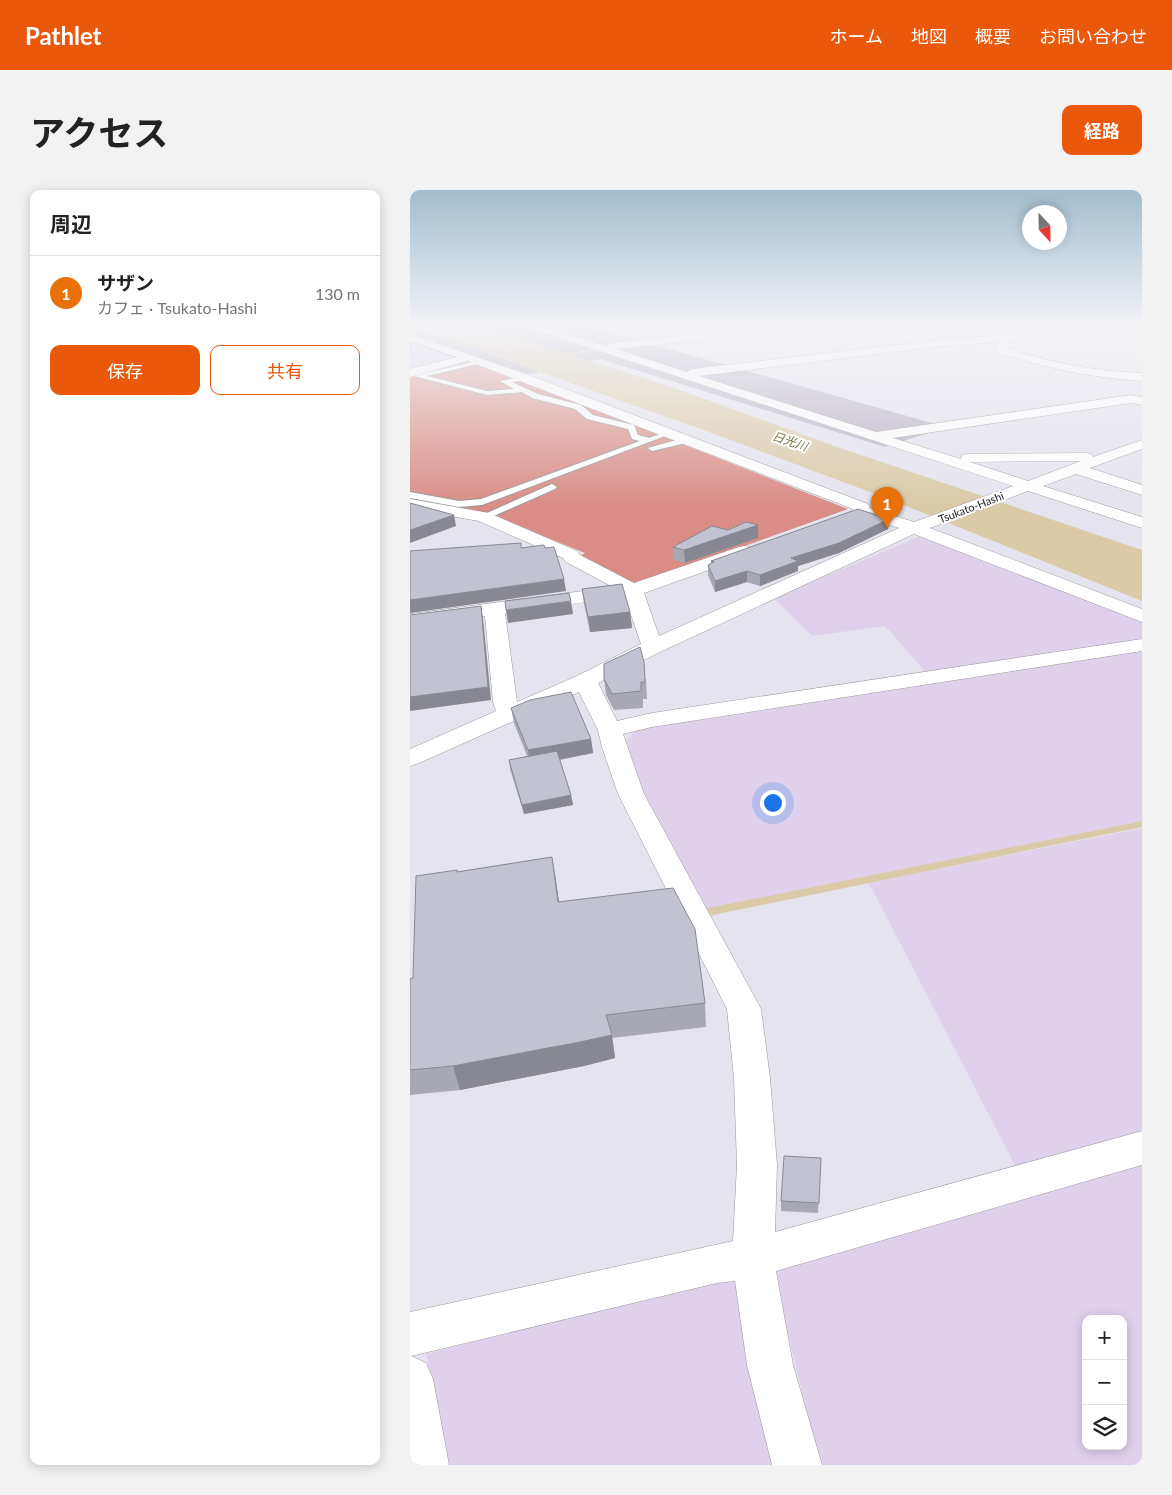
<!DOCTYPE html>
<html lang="ja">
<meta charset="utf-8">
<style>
body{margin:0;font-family:Lato,"Noto Sans JP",sans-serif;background:#f2f2f2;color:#222}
.controls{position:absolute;right:15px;bottom:15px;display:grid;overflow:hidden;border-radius:10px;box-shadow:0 2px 12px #0003}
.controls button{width:45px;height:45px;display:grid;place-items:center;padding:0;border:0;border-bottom:1px solid #e0e0e0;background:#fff;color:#222;font:25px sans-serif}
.compass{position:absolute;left:612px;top:15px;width:45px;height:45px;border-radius:50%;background:#fff;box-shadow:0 2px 12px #0003;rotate:158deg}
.you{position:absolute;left:362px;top:612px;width:18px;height:18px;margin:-12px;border:4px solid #fff;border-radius:50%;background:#1a73e8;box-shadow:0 0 0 8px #1a73e833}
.badge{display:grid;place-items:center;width:32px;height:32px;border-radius:50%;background:#ea580c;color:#fff;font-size:16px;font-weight:700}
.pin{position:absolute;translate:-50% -41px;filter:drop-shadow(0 1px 2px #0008)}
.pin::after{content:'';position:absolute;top:26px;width:18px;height:15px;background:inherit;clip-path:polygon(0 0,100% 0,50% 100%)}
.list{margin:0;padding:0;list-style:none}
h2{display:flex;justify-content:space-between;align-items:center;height:65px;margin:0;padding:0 20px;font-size:21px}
h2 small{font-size:16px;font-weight:400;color:#767676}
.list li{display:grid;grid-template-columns:32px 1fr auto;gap:15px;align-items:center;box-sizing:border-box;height:75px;padding:0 20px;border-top:1px solid #e0e0e0}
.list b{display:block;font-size:19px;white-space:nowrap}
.list p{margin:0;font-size:16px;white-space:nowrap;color:#767676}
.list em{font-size:16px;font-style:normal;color:#767676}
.actions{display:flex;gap:10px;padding:15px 20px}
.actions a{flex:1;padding:11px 0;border:1px solid #ea580c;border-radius:10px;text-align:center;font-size:18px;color:#ea580c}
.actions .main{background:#ea580c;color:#fff}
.icon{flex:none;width:28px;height:28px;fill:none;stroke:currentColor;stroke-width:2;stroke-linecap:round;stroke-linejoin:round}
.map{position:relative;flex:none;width:732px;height:1275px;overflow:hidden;border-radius:10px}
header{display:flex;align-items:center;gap:30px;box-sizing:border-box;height:70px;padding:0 25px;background:#ea580c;color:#fff}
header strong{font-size:24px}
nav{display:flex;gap:28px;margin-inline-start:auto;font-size:18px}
.intro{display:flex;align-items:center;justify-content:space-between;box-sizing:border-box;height:120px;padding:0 30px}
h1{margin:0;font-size:35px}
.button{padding:12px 22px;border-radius:10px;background:#ea580c;color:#fff;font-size:18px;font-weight:700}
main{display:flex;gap:30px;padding:0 30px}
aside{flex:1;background:#fff;border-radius:10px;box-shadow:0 2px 12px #0003}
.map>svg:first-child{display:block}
.construction{fill:#b9b0c2}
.farmland{fill:#dfd0ec;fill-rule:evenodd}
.pitch{fill:#da8d86}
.water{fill:#dacaa7}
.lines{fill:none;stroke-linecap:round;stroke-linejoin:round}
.stream{fill:#dacaa7;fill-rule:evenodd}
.lane-casing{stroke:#989898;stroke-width:2}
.street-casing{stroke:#989898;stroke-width:1}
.lane{fill:#fff;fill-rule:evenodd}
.street{fill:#fff;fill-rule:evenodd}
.wall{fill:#a7a8b4}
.shaded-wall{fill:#888892}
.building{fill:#c2c3d1;stroke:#888892}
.labels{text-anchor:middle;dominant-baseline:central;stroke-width:4;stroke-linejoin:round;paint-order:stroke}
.far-street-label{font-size:11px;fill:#1e1e1e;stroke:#fff}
.far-water-label{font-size:12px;font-style:italic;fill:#7b793c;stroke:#fff}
</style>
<header>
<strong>Pathlet</strong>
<nav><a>ホーム</a><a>地図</a><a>概要</a><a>お問い合わせ</a></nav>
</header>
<div class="intro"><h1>アクセス</h1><a class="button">経路</a></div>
<main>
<aside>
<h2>周辺<small></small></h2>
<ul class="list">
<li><span class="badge" style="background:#e8710a">1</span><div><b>サザン</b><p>カフェ · Tsukato-Hashi</p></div><em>130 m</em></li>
</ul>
<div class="actions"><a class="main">保存</a><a>共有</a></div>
</aside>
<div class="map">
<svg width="732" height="1275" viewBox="0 0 732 1275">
<rect width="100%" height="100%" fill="#e5e4ee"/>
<path class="construction" d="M0,136h178l358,101 -61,20 -285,-88 -134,29 -56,-22z"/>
<path class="farmland" d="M1,153l8,3 37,12 -46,11z
M513,345l219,86v19l-217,31 -40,-45 -73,10 -38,-38z
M732,459v172l-437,88 -73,-139 -8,-26 13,-16z
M732,638v310l-123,35 -150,-290z
M732,973v302h-322l-35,-142 -8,-54zM676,1129h37v127h-37z
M328,1083l38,192h-330l-20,-111z"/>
<path class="pitch" d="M58,173l10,1 370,145 -212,76 -57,-28 6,-4 -98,-40 -77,-14v-123l43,-11z"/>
<path class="water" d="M0,136h59l64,17 144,46 166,60 299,101v51l-256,-103 -188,-70z"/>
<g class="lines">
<path class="stream" d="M183,159l2,2 -43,6 -2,-1z
M732,631v6l-434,89 -4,-1 -2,-3 2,-3 4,-1z"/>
<g class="lane-casing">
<path id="lane" d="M70,170l3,2 -1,1 -55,13 60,15 27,-2 -14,-8 25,-5h3v4l-16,2 26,12 43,11 12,10 41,10 4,10 11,3 20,-7 4,2 -191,72 -23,2 -49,-9v-6l49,9 22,-2 159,-58 -8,-2 -4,-10 -41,-10 -12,-10 -43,-11 -10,-6 -35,3 -73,-19z
M277,247l3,1v4l-38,9 -4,-3z
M142,294l5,3 -2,2 -68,30h-8l-1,-2z"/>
</g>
<g class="street-casing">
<path id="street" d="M113,136h18l65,20 5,-3 161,-17h39l-5,3 -190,20 71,23 5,-3 240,-28 67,-6 5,-2 138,-2v6l-133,2 -2,9c44,15 88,23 135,25v8c-50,-3 -97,-13 -145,-29l-2,-2 2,-8 -65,5 -233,29 177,56 255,-37 11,2v8l-11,-2 -238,35 68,21 1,-4 5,-1 119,-1 5,1 2,3 49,-17v9l-52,19 52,17v10l-66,-21 -33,12 99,31v11l-114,-37 -98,37 212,81v13l-228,-88 -254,118 -62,31 19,38 35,-8 490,-74v12l-490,76 -29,7 21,60 117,215 9,69 7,87 -2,67 367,-101v34l-366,106 17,94 29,100h-50l-25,-100 -12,-84 -18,2 -306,73 15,7 7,16 16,86h-39v-153l323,-71 4,-76 -3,-87 -7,-69 -109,-215 -16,-47 -4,-17 -19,-38 -160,71 -9,3v-17l86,-38 -3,-9 -8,-86 -75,10v-12l203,-27 -47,-25 -3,-4 -84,-37 -69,-12v-10l79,14 88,38 3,4 54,28 105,-36 6,-1 6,1 3,4 -3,4 -107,38 15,43 240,-108 -44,-14 -2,-5 -385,-148 -58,16v-8l47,-12 -47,-16v-7l119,41 339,129 2,4 44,14 99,-36zM671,271l-53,20 -58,-19zM215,407l16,47 -64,32 -60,26 -12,-89z"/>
</g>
<use href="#lane" class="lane"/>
<use href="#street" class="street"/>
</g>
<path class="wall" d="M479,329l-1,10 -49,24 -41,13v5l-38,15 -13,-4 -32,10 -7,-17v-10l3,-2v-2z
M348,335v13l-73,25 -11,-3 -1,-13 55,-17z
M172,399l48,23 2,16 -42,4 -6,-28z
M194,489h42l1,20h-4v9l-29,2 -8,-15z
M101,518l80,31 2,14 -33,7 11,35 2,10 -49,9 -14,-45 -1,-9 18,-4 -13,-33z
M142,667l7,45 146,101 1,24 -94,11 3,20 -31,8 -124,24 -50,5v-116l3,-1 44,-106z
M411,968l-3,55 -37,-2v-10z"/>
<path class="shaded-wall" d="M44,325l2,11 -46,17v-13z
M479,329l-1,10 -49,24 -41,13v5l-38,15v-11l31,-17z
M348,335v13l-73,25 -1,-13z
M337,381v11l-32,10v-11z
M154,389l2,12 -156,22v-13z
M161,411l2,13 -65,9 -2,-13z
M71,416l2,12 8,82 -81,11v-14z
M220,422l2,16 -42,4 -2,-15z
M181,549l2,14 -63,12 -2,-15z
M161,605l2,10 -49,9 -2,-9z
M142,667l4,23 6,45 -4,-23z
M202,845l3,23 -31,8 -124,24 -7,-24z"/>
<path class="building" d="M0,313l44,12 -44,15z
M448,319l31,10 -50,24 -48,15 7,3 -38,14 -13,-4 -32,10 -7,-16 6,-3 -3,-1z
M336,332l12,3 -74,25 -11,-3 39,-21 16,4z
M111,353v5l23,-3 1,3 9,-1 10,32 -154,21v-49z
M212,394l8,28 -42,5 -6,-28z
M159,403l2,8 -65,9 -1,-9z
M71,416l7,81 -78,10v-82z
M230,457l4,15 1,20h-4v9l-29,3 -8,-15v-15z
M161,502l20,47 -63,11 -17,-42 19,-8z
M147,561l14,44 -49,10 -13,-45z
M142,667l6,45 115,-14 22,41 10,74 -99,12 6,20 -32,7 -127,24 -43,4v-91l3,-1 3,-102 41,-6v2z
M374,966l37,2 -2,45 -38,-2z"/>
<linearGradient id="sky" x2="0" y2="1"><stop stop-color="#a2bdce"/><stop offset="0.43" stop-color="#f3f3f7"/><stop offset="1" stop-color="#f3f3f7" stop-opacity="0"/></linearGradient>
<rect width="732" height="315" fill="url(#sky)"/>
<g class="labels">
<g class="far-street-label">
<text transform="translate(561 317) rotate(-21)">Tsukato-Hashi</text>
</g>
<g class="far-water-label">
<text transform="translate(380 251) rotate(19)">日光川</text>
</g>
</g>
</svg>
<div class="controls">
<button>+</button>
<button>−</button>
<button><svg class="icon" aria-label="layers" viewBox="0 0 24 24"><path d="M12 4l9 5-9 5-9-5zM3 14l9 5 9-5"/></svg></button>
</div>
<svg class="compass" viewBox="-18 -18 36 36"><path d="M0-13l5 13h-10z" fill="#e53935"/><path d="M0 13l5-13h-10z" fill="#767676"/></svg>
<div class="you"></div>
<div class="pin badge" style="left:477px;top:338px;background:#e8710a">1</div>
</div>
</main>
